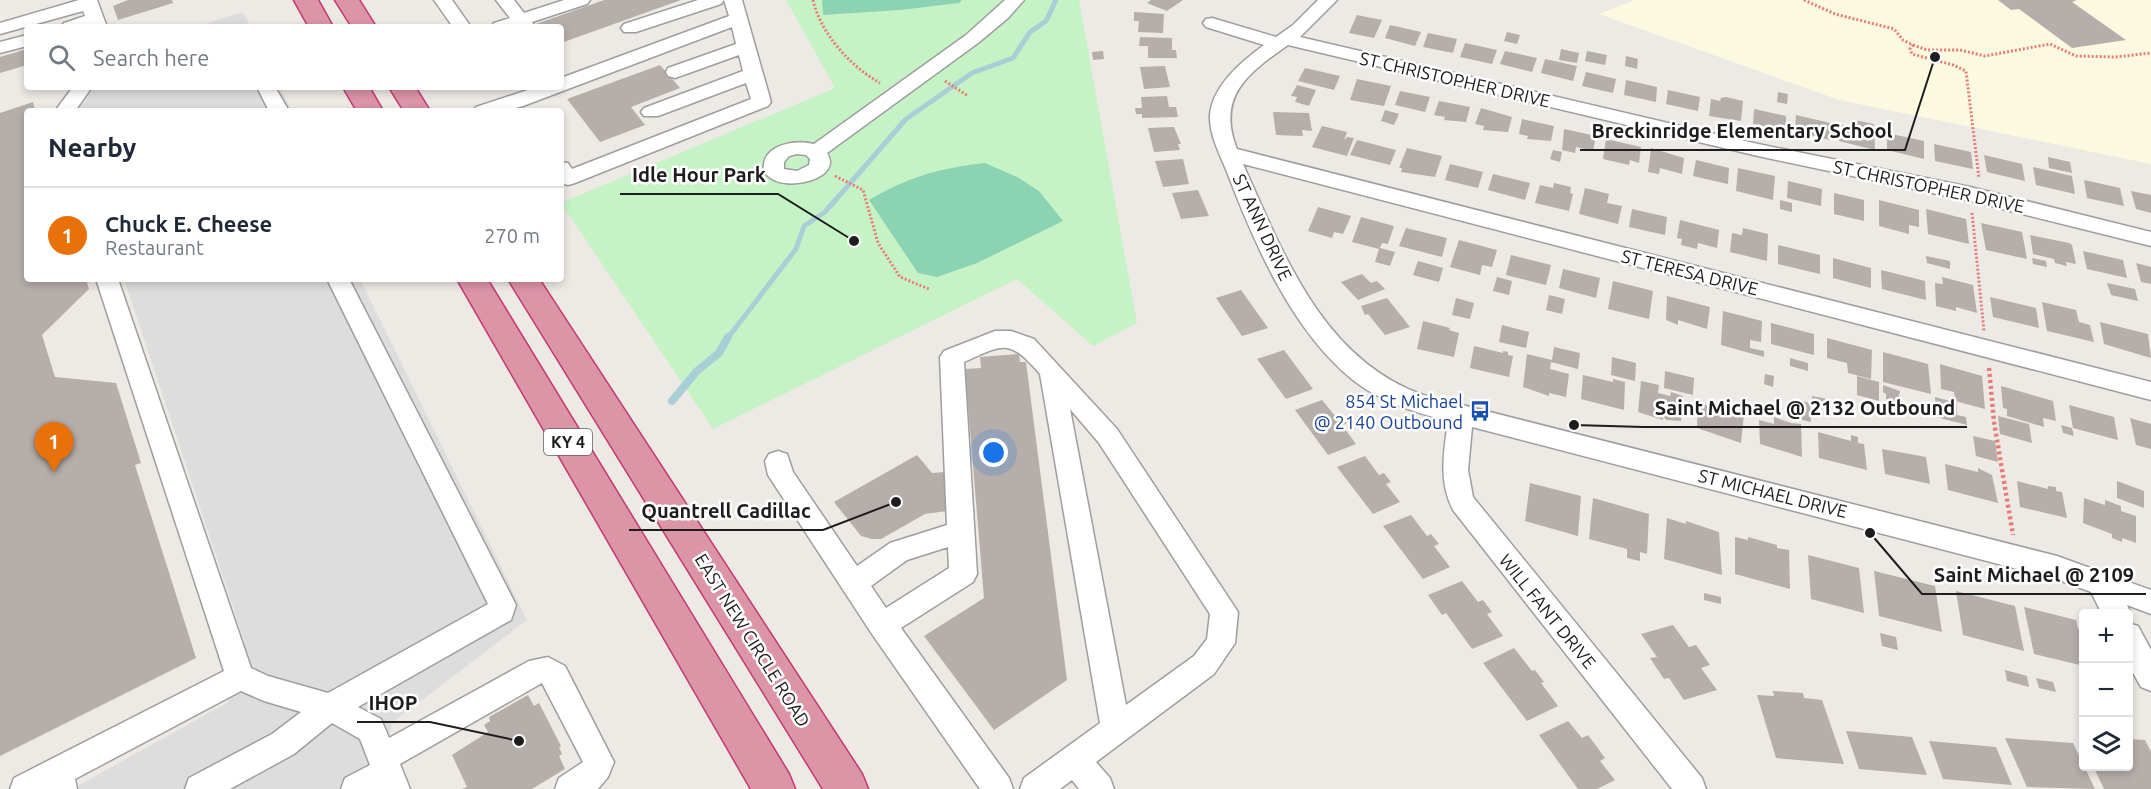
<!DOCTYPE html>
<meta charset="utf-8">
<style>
body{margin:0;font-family:Ubuntu,sans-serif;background:#f2f2f3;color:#1f2937}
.controls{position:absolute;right:18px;bottom:18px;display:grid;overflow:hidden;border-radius:6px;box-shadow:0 3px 9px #0003}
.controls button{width:54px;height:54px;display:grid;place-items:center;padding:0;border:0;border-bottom:2px solid #e0e1e3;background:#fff;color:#1f2937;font:30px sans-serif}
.you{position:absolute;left:994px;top:453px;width:21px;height:21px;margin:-15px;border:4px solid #fff;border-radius:50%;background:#1a73e8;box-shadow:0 0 0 9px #1a73e833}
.badge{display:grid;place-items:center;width:39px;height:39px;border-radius:50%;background:#111827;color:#fff;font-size:20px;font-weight:700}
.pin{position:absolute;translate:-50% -50px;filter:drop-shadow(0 2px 3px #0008)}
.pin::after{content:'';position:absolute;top:32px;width:21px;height:18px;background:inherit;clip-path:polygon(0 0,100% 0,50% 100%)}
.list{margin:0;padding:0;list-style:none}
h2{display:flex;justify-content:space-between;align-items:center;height:78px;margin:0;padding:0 24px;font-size:26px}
h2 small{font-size:20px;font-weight:400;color:#747a83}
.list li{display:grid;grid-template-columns:39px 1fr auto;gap:18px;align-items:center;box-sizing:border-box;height:96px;padding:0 24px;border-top:2px solid #e0e1e3}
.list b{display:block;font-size:22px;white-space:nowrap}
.list p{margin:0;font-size:20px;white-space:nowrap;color:#747a83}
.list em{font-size:20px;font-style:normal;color:#747a83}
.icon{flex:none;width:33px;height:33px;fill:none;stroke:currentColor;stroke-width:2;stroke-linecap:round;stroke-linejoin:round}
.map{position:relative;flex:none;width:2151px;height:789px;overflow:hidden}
.search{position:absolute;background:#fff;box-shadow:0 3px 9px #0003;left:24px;top:24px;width:540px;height:66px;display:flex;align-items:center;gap:15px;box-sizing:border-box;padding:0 21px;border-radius:6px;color:#747a83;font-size:22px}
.panel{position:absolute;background:#fff;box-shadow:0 3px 9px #0003;left:24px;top:108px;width:540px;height:174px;border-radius:6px}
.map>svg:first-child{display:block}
.education{fill:#fbf9df}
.park{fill:#c6f3c6}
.pitch{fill:#8bd3b2}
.parking{fill:#ddd}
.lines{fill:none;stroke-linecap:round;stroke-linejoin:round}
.stream-far1{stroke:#a9cfd6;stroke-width:5}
.stream{stroke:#a9cfd6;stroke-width:8}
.building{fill:#b6aeaa}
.minor-casing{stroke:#9e9e9e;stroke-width:3}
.highway-casing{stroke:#c43873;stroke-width:3}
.path-far1{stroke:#e97c79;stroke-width:3;stroke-dasharray:2 2;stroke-linecap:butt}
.path{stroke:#e97c79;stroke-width:4.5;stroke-dasharray:3 3;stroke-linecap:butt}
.minor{fill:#fff;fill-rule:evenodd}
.highway{fill:#dc94a7;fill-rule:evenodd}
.labels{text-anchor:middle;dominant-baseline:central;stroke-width:5;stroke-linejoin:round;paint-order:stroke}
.shield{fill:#fff;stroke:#616161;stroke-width:1.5}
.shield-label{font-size:16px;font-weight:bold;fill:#1d1d1d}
.street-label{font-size:18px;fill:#1d1d1d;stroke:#fff}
.transit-label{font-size:18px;fill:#164399;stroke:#fff;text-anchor:end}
.leader{fill:none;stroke:#1d1d1d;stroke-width:2}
.callout-dot{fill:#1d1d1d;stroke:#fff;stroke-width:2}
.callout-label{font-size:20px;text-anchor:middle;font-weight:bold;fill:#1d1d1d;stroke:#fff;stroke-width:5;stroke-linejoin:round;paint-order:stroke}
</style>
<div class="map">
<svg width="2151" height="789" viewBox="0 0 2151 789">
<rect width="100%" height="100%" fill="#ede9e4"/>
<path class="education" d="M1635,0h516v164l-312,-64 -240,-86z"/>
<path class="park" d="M786,0h293l58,323 -44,23 -76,-67 -304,150 -152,-226 274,-115z"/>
<path class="pitch" d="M822,0h140l-3,3 -59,7 -77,5z
M985,163l34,15 20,13 24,30 -86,42 -40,14 -19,-4 -49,-73c39,-23 71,-32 116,-37z"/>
<path class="parking" d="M243,12l8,15h-56z
M95,87h185l12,24h-215z
M124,279h236l167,341 -134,102 -19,67h-302l155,-86 13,-26 5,-34z"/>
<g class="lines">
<path class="stream-far1" d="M727,339l69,-90 8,-23 21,-14 81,-93 66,-46 41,-15 17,-26 16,-11 10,-21"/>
<path class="stream" d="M672,401l25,-30 22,-18 9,-16"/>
</g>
<path class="building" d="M128,0h44l1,3 -55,17 -5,-14z
M604,0h77l-120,43v-16h-23l-2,-3z
M1151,0h32l-16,11 -20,-8z
M1998,0h79l-5,2 54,38 -54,8 -53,-39 -8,1z
M1134,12l30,2 -1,19 -25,-1 1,-11h-5z
M1357,15l25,5 -8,18 -25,-5z
M1390,25l31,7 -6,14 -30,-8z
M1507,32l13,3 -3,9 -13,-3z
M1428,33l29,6 -4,14 -30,-6z
M1140,37l32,1v12h4l1,8h-29v-12h-9z
M1465,43l32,7 -5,14 -32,-7z
M27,49v16l-27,8v-16z
M1561,49l18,4 -2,10 -18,-3z
M1103,51l1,8 -11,1 -1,-8z
M1505,51l32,7 -5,14 -32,-8z
M1587,51l20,4 -2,10 -20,-4z
M1626,56l12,3 -1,10 -12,-3z
M1545,59l32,7 -4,15 -32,-8z
M660,65l20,23 -49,19 14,18 -45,17 -33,-43z
M1165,66l5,21 -26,2 -4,-22z
M1305,68l35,8 -6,14 -36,-9z
M1586,72l30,7 -3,14 -31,-7z
M1357,79l34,7 -7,20 -34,-6z
M1626,80l31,7 -1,15 -32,-7z
M1297,85l19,5 -7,16 -14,-4 2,-5 -6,-1z
M1668,90l32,7 -2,14 -32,-7z
M1400,91l30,6 -5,15 -30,-7z
M1778,92l10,2 -1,10 -10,-2z
M1167,96l2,11h7l2,10 -36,1v-4h-6l-1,-6h7l-1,-11z
M1726,97l17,4 -2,20 -32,-5 2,-17 9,2 1,-3z
M1439,101l31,6 -4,15 -22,-2 1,-3 -11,-2z
M33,102l2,9h-8v168h59l3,10 -47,46 13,42 61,6 25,80 -6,2 61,193 -196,98v-643z
M1481,108l31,9 -4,15 -25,-2 1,-4 -9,-2z
M1754,109l32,7v15l-33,-7z
M1385,110l14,4 -5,11 -13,-4z
M1273,112l36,1 3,18 -10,-1 1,6 -27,-1z
M1796,115l34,8v17l-35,-9z
M1522,119l32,7 -3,15 -24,-2 1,-3 -9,-2z
M1854,120l20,4 1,26 -36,-9v-17l15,3z
M1322,126l25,6 -3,8 3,-3 7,1 -7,18 -35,-9z
M1174,127l7,17h-3l2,6 -26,2 -6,-24z
M1564,129l32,7 -3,15 -17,-4 -1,6 -13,-3z
M1887,133l37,8v18l-37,-9z
M1606,139l35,8 -2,16 -9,-3 -1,5 -26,-6z
M1357,140l39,10 -6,15 -40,-10z
M1934,144l37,8 2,17 -38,-8z
M1407,148l35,8 -7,21 -34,-5 1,-4h-3z
M1651,148l33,10 -2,16 -22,-6 -1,6 -11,-2z
M1553,150l9,2 -2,10 -10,-3z
M1984,155l38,9 3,17 -38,-9z
M2048,157l22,5 2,11 -23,-5z
M1183,159l6,25 -26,3 -8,-26z
M1696,160l33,8 -1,16 -35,-8z
M1450,164l33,8 -5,16 -33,-8z
M2033,167l39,9 3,18 -39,-9z
M1738,168l37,8 -2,24 -37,-9z
M1493,174l37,9 -5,17 -37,-10z
M2084,180l36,8 4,18 -37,-8z
M1788,181l34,8 -1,17 -34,-8z
M1554,183l17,4 -1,6 3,1 -4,17 -34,-8 5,-18 13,3z
M1585,188l24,6 -2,9 15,3 -4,18 -39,-10z
M1198,190l11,26 -28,3 -9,-26z
M2131,191l20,4v18l-15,-4z
M1834,193l30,7v21l-30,-7z
M1780,200l12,3v9l-12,-3z
M1879,200l40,10v17l-10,-2v9l-30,-8z
M1318,207l33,9 -8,18 -9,-2 -2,6 -24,-7z
M1632,209l35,8 -2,18 -36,-8z
M1926,209l40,10 3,25 -41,-10z
M1361,217l33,9 -6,18 -6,-1 -2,5 15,4 -5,14 -15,-4 4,-13 -27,-7z
M1680,220l39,10 -2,18 -19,-5 -1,6 -16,-4 1,-6 -5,-1z
M1981,223l41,9 5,27 -41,-9z
M1406,228l41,10 -5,19 -43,-11z
M1743,228l25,6 -1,27 -37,-9 2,-19 10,2z
M2030,235l39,8 3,2 4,19 -10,-2 1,4 -12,-3 -1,-4 -21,-5z
M1459,240l38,10 -5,17 -10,-2 -2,10 -30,-8z
M1778,245l42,10v19l-42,-10z
M2083,251l40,9 4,18 -40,-9z
M1511,255l40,10 -5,20 -40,-10z
M1926,256l24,5v8l-23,-6z
M1833,258l38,10v20l-38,-10z
M2032,258l14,3 1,6 -14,-3z
M1418,261l25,7 -4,14 -26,-7z
M2136,263l15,4v17l-10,-2z
M1563,269l37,9 -4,20 -37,-10z
M1881,270l44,11 1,19 -44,-11z
M1362,274l9,9 6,-2 8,8 -27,11 -17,-18z
M1497,277l15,4 -3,14 -16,-4z
M1942,277l31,8 4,28 -21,-6v4l-20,-5 -1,-23 8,1z
M1613,281l40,10 -4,28 -41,-10z
M2107,283l28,6 3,12 -27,-6z
M1241,290l27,38 -26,8 -26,-38z
M1549,295l16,4 -3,15 -16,-4z
M1667,296l43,11 -3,22 -29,-9v5l-12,-5z
M1990,297l46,11 3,20 -46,-11z
M1387,298l23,29 -25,8 -17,-21 -3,1 -4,-9z
M1456,298l18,5 -4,16 -18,-4z
M2042,302l34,8 3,12 11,3 4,17 -47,-11z
M1723,311l39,10 -1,21 -11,-2v8l14,3v6l-43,-12z
M1423,321l27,7 -1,2 10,3 -5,24 -37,-8z
M2100,322l48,12 3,24 -47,-14z
M1771,323l43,11v21l-43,-11z
M1502,325l27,7 -3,16 -27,-6z
M1827,338l45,12 -1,29 -23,-6 -1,-10 -20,-5z
M1474,346l29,7v-2l5,1v3l5,1 -4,21 -39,-9z
M1554,347l26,6 -2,16 -27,-7 -1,7 19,5 -3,23 -17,-4v3l-26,-9 4,-33 25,6z
M1284,350l29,39 -27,10 -29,-40z
M1883,352l45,12 3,30 -48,-12z
M1019,354l1,8h6l41,318 -73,50 -70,-94 60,-38 -19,-229 16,-1 -1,-11z
M1612,357l24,6 -1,18 -24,-6z
M1790,358l18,5v8l-18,-5z
M1940,364l42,12 3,33 -30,-8 -1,-9 -13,-3z
M1665,371l29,7 -1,17 -29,-7z
M1765,374l9,2 -1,11 -9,-3z
M1583,375l30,7v-3l12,3 -1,28 -43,-11z
M1857,376l22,6v19l-22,-6z
M1641,381l18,4 -1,8 12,3 1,-4 12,4 -2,25 -14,-1 -4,-3v3l-25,-8z
M1883,385l17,6 -3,14 -11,-3v-8l-3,-2z
M2001,386l52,15 3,20 -13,-3 1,9 -37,-11v-7l-4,-1z
M1812,396l15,3 1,8 -15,-4z
M1935,397l22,6v12l9,2 1,8 -31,-8z
M1793,399l17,4 1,19 -17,-4z
M1322,400l14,17 5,-1 6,7 -5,2 14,19 -28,11 -33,-45z
M1698,403l30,7v-2l16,6 -3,29 -44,-15z
M2069,405l45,12 4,23 -45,-12z
M1998,416l31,8 3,19 -32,-9z
M1774,417l17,6 10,1 1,33 -42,-13 -1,-24 15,4z
M2130,418l21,6v25l-15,-4z
M2061,425l11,3 2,8 -11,-3z
M1818,432l33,9v-6l7,2v6l6,1 3,26 -48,-12z
M1973,436l22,5 3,21 -22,-6z
M1882,449l44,8 4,27 -45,-10z
M917,455l15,18 13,-1 2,39 -22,3 -44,25h-9l-11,-3 -27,-34z
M1365,456l14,19 5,-2 7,9 -5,2 14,18 -27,12 -36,-47z
M1945,464l33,8v-4l14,7 6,28 -50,-13z
M2017,481l31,8v-3l8,1v4l6,1 5,26 -47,-11z
M2117,481l27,10v17l-27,-10z
M1530,483l51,13 -3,40 -53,-15z
M1593,498l56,16 -2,40 -7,-2v9l-13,-3v-9l-38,-10z
M2084,498l21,7v-5l16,6v5l15,5v27l-14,-5v4l-10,-4v-4l-29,-11z
M1411,515l16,21 4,-2 8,10 -5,2 16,21 -27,12 -40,-53z
M1667,518l19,6v-3l33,11 3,43 -58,-16z
M1735,537l13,3v-3l29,8v3l12,2 1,39 -55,-15z
M1808,555l51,13 5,45 -53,-14z
M1874,571l61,15 7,46 -63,-16z
M1462,581l16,21 5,-2 9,12 -5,2 16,22 -31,13 -26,-36 -4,2 -14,-20z
M1956,591l59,15 9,45 -61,-16z
M1704,593l17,4v7l-17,-4z
M2024,607l52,13 2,9 6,1v36l-50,-12z
M1673,625l16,22 7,-2 14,20 -9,3 16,22 -33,10 -15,-22 -5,1 -14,-21 7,-1 -16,-23z
M1880,633l16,4 2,13 -16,-4z
M1514,648l18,23 3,-1 9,12 -3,1 17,23 -31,15 -44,-58z
M2005,670l22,6 2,11 -22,-6z
M2036,678l17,4 3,10 -17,-4z
M1773,691l30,2 1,5 18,2 22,64 -68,-6 -19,-63 17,1z
M528,695l6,11 5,-3 22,43 -2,1 3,7 -3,2 6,13 -33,20h-70l5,-2 -15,-32 36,-23 -4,-7 6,-4 -1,-4z
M1568,721l14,17 6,-3 17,23 -5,3 15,19 -18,9h-19l-39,-54z
M1846,731l66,6 15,38 -68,-6z
M2005,738l68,5 22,46 -68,-2z
M2128,739l17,1 6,12v37h-47l-11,-23h35z
M1929,741l67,6 16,38 -69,-6z"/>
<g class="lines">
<g class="minor-casing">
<path id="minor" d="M79,0h18l10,27h-46l3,-4 21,-7 -2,-5 -83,23v-11z
M434,0h18l19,27h-18z
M496,0h18l10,13 40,-13h26l-3,4 -55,18 3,5h-44l3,-4 16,-5z
M698,0h26l-3,4 -85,28h-12l-3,-4 3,-4z
M724,0h18l29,102 -3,4 -193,77 -7,2 -7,-2v-21l7,1 4,6 179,-70 -5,-16 -88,33h-14l-3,-4 3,-4 99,-37 -4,-16 -64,23 -7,-2 -2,-4 2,-4 68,-24 -4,-17 -209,79 -18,5h-32l3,-4 61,-20h24v-9l168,-62z
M1005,0h19l-16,18 -30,25 -151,110c17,26 -42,40 -59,23 -4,-3 -5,-7 -4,-12 3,-21 34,-24 50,-20l152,-109zM797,154l9,1 4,4 -1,6 -12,6 -13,-2v-7l5,-6z
M1318,0h19l-37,37 458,107 212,43 181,45v14l-181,-45 -212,-45 -470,-111c-40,28 -72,51 -51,104l914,233v18l-908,-236c40,89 79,195 180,231l634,161 94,34v24l-24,-9 4,9 -3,5v-5h-26l-11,-22 -35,-13 -584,-152 -4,43 5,27 229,281 4,11h-34l-219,-279c-15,-29 -9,-59 -5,-89 -34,-9 -67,-19 -95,-41 -61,-49 -99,-137 -126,-208 -7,-18 -18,-37 -17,-57 3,-30 31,-53 54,-70l-58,-18 -3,-4 3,-4 6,-1 64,19 17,-12z
M27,35v11l-27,7v-11z
M73,87h19l-17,24h-20z
M257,87h18l14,24h-20z
M96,279h22l133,389 17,8 60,17 160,-89 -161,-325h22l167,326 -5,15 -153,87 23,12 8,19 140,-77 19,-4 17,9 49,96 -6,15 -10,12h-43l4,-11 24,-16 -41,-79 -142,81 10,25h-69l4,-11 25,-13 -10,-26 -28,-16 -38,31 -64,35h-45l4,-11 83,-44 29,-22 -37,-11 -23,-10 -166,88 2,10h-67l4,-11 210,-107z
M995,331h16l23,8 83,90 121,183 -3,31 -21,31 -118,88 14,16 4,11h-35l-7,-9 -12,9h-40l4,-11 76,-55 -60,-349c-31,-36 -36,-30 -76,-12l13,212 -4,8 -72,46 108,150 4,11h-33l-108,-155 -104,-159 -3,-14 4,-7 9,-3 9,3 6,18 64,94 33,-23 57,-18 -7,-168 4,-6zM1070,409l29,34 111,171 -3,25 -13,17 -68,49zM948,547l1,21 -63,40 -15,-22 36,-26z
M2128,623l10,3 13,24v41l-10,-4 -13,-23z"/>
</g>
<g class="highway-casing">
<path id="highway" d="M294,0h24l15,27h-24z
M335,0h24l17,27h-24z
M343,87h26l14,24h-26z
M389,87h26l15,24h-26z
M457,279h30l302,495 6,15h-44z
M508,279h31l323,495 6,15h-45z"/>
</g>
<path class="path-far1" d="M813,0c8,34 37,66 67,83
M1804,0l31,14 59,15 9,11 10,5 -3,4 2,5 41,11 13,6 13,107
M1913,45l14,5h33l25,6 65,-12 26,12 40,1 35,-4
M945,81l23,15
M835,176l28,14 15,53 22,34 29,12
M1972,213l12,118"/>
<path class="path" d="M1989,368l5,54 19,113"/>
<use href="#minor" class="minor"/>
<use href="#highway" class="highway"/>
</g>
<defs>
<g id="bus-bare" transform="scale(1.62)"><path d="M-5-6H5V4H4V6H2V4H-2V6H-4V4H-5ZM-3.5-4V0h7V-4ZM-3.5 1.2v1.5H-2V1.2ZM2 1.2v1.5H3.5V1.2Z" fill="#1a4fb4" stroke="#fff" stroke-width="2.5" paint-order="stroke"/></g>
</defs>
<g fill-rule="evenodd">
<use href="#bus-bare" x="1480" y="411"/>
</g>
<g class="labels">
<rect class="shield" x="544" y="429" width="48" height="26" rx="4.5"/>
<g class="shield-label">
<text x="568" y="442">KY 4</text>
</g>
<g class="street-label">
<text transform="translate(1455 79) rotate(13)">ST CHRISTOPHER DRIVE</text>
<text transform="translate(1929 186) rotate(12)">ST CHRISTOPHER DRIVE</text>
<text transform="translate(1263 227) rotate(65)">ST ANN DRIVE</text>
<text transform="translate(1690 272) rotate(14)">ST TERESA DRIVE</text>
<text transform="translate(1773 493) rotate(14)">ST MICHAEL DRIVE</text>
<text transform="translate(1548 611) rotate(51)">WILL FANT DRIVE</text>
<text transform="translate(753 640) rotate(58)">EAST NEW CIRCLE ROAD</text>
</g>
<g class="transit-label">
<text x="1463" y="401">854 St Michael<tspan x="1463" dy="21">@ 2140 Outbound</tspan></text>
</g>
</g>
<path class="leader" d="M1935 57L1905 150H1580M854 241L778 194H620M1574 425L1643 427H1967M896 502L823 530H629M1870 533L1922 594H2146M519 741L430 722H357"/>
<g class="callout-dot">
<circle cx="1935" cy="57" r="6"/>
<circle cx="854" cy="241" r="6"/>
<circle cx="1574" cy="425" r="6"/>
<circle cx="896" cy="502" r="6"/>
<circle cx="1870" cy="533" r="6"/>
<circle cx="519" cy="741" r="6"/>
</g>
<g class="callout-label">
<text x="1742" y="138">Breckinridge Elementary School</text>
<text x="699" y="182">Idle Hour Park</text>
<text x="1805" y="415">Saint Michael @ 2132 Outbound</text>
<text x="726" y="518">Quantrell Cadillac</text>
<text x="2034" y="582">Saint Michael @ 2109</text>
<text x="393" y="710">IHOP</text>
</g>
</svg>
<div class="controls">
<button>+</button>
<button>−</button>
<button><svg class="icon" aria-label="layers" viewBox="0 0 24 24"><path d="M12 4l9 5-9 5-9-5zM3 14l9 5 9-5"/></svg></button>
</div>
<div class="you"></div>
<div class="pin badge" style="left:54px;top:472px;background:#e8710a">1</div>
<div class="search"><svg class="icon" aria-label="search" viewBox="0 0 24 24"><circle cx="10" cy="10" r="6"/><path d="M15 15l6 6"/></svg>Search here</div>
<section class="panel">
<h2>Nearby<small></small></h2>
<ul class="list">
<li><span class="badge" style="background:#e8710a">1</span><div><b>Chuck E. Cheese</b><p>Restaurant</p></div><em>270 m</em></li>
</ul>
</section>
</div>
